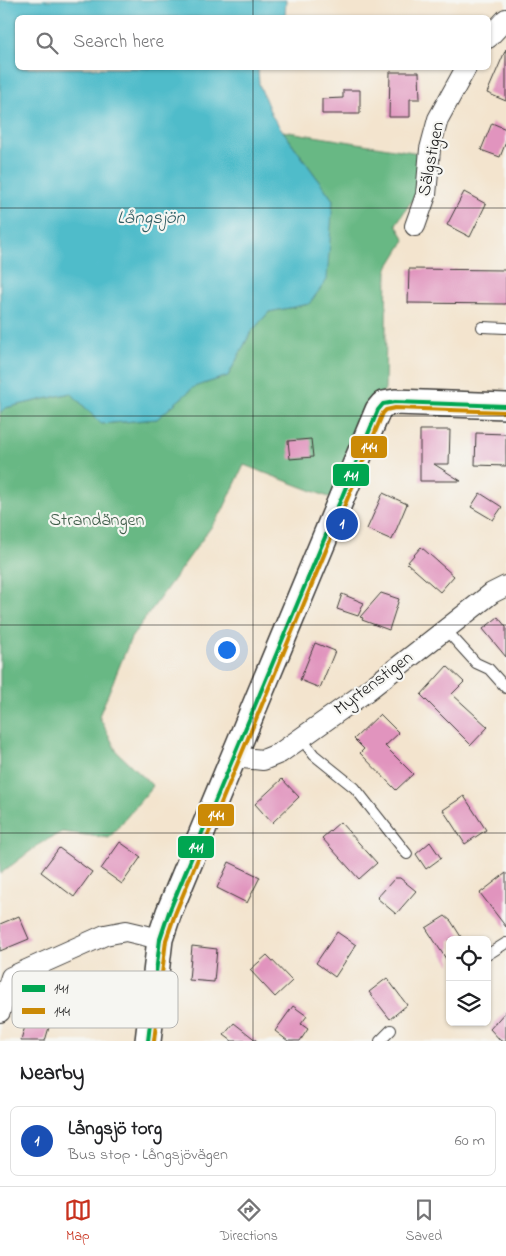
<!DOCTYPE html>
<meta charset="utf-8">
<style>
body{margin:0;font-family:"Indie Flower",sans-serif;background:#f6f6f6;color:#202124}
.controls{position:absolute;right:15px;bottom:15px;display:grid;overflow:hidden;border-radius:8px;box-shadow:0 1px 4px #0004}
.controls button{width:45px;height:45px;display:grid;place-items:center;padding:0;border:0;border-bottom:1px solid #e0e0e0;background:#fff;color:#202124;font:25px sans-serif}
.you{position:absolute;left:226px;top:649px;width:18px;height:18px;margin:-12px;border:4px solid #fff;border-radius:50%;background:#1a73e8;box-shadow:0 0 0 8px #1a73e833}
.badge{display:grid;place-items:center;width:32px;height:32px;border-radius:50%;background:#c8321e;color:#fff;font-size:16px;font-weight:700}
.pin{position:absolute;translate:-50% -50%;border:2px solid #fff;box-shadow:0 1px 5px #0006}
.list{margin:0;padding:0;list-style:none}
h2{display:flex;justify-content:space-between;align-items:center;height:65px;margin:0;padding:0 20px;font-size:21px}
h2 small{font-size:16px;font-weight:400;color:#757577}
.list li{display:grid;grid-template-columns:32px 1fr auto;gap:15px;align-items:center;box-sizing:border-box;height:70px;margin:0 10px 10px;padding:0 10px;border:1px solid #e0e0e0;border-radius:8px}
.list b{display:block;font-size:19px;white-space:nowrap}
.list p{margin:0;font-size:16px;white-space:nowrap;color:#757577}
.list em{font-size:16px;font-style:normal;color:#757577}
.icon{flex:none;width:28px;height:28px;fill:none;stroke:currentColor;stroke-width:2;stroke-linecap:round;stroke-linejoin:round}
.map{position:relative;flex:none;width:506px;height:1041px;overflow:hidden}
.search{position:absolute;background:#fff;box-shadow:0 1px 4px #0004;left:15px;right:15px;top:15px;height:55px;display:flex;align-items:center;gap:12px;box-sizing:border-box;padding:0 18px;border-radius:8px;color:#757577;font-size:19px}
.sheet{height:145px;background:#fff}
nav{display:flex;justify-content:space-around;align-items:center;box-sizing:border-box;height:70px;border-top:1px solid #e0e0e0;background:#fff;font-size:14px;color:#757577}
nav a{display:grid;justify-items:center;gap:2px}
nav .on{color:#c8321e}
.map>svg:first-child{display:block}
.forest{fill:#68b884;stroke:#426a50}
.water{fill:#4fbcca;stroke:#366c73}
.building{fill:#e194be}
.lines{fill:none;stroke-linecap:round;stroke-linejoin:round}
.service-casing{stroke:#3c3a37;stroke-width:12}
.minor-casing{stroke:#3c3a37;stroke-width:22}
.tertiary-casing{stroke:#3c3a37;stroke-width:28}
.service{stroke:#fff;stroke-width:10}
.minor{stroke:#fff;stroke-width:20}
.tertiary{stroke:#fff;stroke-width:25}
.bus-1-casing{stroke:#f6f6f2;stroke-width:8}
.bus-2-casing{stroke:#f6f6f2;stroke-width:8}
.bus-1{stroke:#00a651;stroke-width:4}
.bus-2{stroke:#cb8a06;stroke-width:4}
.grid{fill:none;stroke:#1c1c1c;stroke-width:1;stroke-opacity:0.55}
.labels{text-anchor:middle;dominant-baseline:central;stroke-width:4.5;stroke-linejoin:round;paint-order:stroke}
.street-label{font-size:18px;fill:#1c1c1c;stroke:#f6f6f2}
.park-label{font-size:18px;fill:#3f5d49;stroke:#f6f6f2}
.water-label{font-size:19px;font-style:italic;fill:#305c62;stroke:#f6f6f2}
.key{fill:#f6f6f2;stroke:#b5b5b2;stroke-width:1}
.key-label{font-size:14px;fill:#1c1c1c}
.line-badge{stroke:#f6f6f2;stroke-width:2}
.badge-label{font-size:14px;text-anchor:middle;font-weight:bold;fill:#fff}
</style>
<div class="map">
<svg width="506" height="1041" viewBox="0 0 506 1041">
<rect width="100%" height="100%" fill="#f6f6f2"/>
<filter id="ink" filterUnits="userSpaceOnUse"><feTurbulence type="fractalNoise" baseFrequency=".02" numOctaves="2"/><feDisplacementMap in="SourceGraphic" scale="10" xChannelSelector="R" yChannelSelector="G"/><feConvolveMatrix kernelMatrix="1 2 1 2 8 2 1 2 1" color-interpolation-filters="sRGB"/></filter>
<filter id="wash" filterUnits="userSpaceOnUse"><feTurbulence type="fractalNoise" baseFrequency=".0096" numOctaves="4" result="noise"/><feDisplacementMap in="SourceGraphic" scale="20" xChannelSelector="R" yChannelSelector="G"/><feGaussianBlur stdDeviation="1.12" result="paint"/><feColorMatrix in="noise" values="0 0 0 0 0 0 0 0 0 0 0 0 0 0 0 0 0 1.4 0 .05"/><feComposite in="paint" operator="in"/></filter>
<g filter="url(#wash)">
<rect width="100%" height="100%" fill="#f3e4ce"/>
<path class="forest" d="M283,131l136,22v37l-23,34 9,16 -18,29 -2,121 -14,11 -40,97 -87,-33 -22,47 -91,126 -32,78 18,36 36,34 -44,52 -47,-6 -21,11 -41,31v-461l5,-5 66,-15 30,31 56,-5 37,-32 34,-11 23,-44 18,-20 40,-8 24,-104z"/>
<path class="water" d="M0,0h286l-1,17 -267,1v50h240l1,16 13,32 61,84 -6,80 -18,24 -40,8 -18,20 -23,44 -34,11 -37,32 -56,5 -30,-31 -66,15 -5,5z"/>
<g id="blocks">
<path class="building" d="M506,49v52l-19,-8z
M390,72h29l1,27h-10v18h-21z
M343,90h17v24h-38v-15l21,-1z
M492,123l14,6v13l-6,15 -19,-7z
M464,192l22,12 -16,33 -23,-12z
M409,269l97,1v34l-98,-1z
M420,430h30l-1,34h-15l27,17h-41z
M476,433l30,1v32l-31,-1z
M311,439l2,18 -23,2 -2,-18z
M383,493l24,11 -15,36 -25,-11z
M480,493l22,14 -9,13 -22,-13z
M421,547l33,29 -14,16 -33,-29z
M381,593l18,6 -10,31 -27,-10 1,-2 -3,-1z
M342,594l22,9 -6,13 -21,-7z
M498,617l8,10v30l-23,-28z
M315,643l20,8 -15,37 -20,-8z
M447,666l17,16 -12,12 36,33 -17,18 -50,-50z
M380,714l19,19 -14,13 28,28 -17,16 -36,-37 4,-4 -10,-10z
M282,779l17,18 -27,26 -17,-19z
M464,796l22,34 -21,14 -22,-34z
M340,822l37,41 -18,16 -37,-41z
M120,842l21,15 -19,27 -21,-15z
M430,842l11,16 -15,11 -10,-15z
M59,848l33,24 -18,25 -33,-25z
M229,862l31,15 -13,26 -30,-15z
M506,873v54l-26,-34z
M395,878h5l16,13 -20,23 -19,-16z
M19,916l10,23 -29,12v-27z
M445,916l6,5 12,19h-13v25l-24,-37z
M337,932l19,13 -21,32 -19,-14z
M192,946l25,3 -3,33 -25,-2z
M267,955l25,26 -17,16 -25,-27z
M387,978l20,27 -17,14 -21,-27z
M293,1006l14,10 -6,8 7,5 -8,12h-12l-13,-10z
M29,1011l23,6 -7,24h-24z
M506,1011v30h-5l-11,-12z
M234,1023l23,18h-25l-8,-6z"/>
</g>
</g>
<g filter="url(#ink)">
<use href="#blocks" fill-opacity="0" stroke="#3c3a37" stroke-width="1"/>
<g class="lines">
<g class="service-casing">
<path id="service" d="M482,327l24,1
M446,630l30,33 13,6 17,19
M301,738l13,17 41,33 52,66
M487,955l19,-12
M380,1041l11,-11"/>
</g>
<g class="minor-casing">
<path id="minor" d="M488,38l18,-19
M415,226l11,-31 4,-46 8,-30 28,-51
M233,757l30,3 17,-7 87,-62 125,-98 14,-7
M0,1012l11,-35 94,-42 21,-4 34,8"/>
</g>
<g class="tertiary-casing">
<path id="tertiary" d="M148,1041l12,-102 9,-27 209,-502 5,-6 12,-2 111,4"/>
</g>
<use href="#service" class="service"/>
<use href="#minor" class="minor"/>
<use href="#tertiary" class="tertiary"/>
<g class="bus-1-casing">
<path id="bus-1" d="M148,1041l12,-102 9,-27 209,-502 5,-6 12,-2 111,4"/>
</g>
<g class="bus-2-casing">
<path id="bus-2" d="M154,1041l12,-101 9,-26 208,-501 3,-3 9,-2 111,4"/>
</g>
<use href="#bus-1" class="bus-1"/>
<use href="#bus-2" class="bus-2"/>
</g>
</g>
<path class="grid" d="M253,0v18M253,68v973M0,208h506M0,416h506M0,625h506M0,833h506"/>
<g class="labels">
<g class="street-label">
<text transform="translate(432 159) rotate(-79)">Sälgstigen</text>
<text transform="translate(374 684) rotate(-37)">Myrtenstigen</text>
</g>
<g class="park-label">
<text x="97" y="521">Strandängen</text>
</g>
<g class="water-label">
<text x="151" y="218">Långsjön</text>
</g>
</g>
<rect x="12" y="971" width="166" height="57" rx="8" class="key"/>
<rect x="22" y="985" width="23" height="7" fill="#00a651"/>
<rect x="22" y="1008" width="23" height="6" fill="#cb8a06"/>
<g class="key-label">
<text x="54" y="993">141</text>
<text x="54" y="1016">144</text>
</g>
<g class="line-badge">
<rect x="350" y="435" width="38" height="24" rx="5" fill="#cb8a06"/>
<rect x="332" y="463" width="38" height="24" rx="5" fill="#00a651"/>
<rect x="197" y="803" width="38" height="24" rx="5" fill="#cb8a06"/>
<rect x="177" y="835" width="38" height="24" rx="5" fill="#00a651"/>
</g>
<g class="badge-label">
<text x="369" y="452">144</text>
<text x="351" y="480">141</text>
<text x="216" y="820">144</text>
<text x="196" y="852">141</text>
</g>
</svg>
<div class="controls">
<button><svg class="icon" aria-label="locate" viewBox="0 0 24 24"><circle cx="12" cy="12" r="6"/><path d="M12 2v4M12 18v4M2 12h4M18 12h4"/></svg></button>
<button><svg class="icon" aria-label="layers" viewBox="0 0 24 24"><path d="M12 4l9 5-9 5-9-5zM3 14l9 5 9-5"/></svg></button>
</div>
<div class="you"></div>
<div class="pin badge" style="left:342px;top:524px;background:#1a4fb4">1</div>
<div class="search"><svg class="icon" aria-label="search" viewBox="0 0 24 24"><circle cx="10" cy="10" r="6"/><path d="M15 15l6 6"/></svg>Search here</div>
</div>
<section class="sheet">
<h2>Nearby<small></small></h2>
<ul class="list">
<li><span class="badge" style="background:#1a4fb4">1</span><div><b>Långsjö torg</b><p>Bus stop · Långsjövägen</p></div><em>60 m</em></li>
</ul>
</section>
<nav>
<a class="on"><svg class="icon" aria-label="map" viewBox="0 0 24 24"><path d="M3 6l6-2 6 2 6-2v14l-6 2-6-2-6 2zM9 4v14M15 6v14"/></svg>Map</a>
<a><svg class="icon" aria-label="directions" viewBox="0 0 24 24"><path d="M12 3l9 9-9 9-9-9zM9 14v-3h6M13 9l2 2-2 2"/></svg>Directions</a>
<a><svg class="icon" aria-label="saved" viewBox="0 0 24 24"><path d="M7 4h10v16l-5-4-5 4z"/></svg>Saved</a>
</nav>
